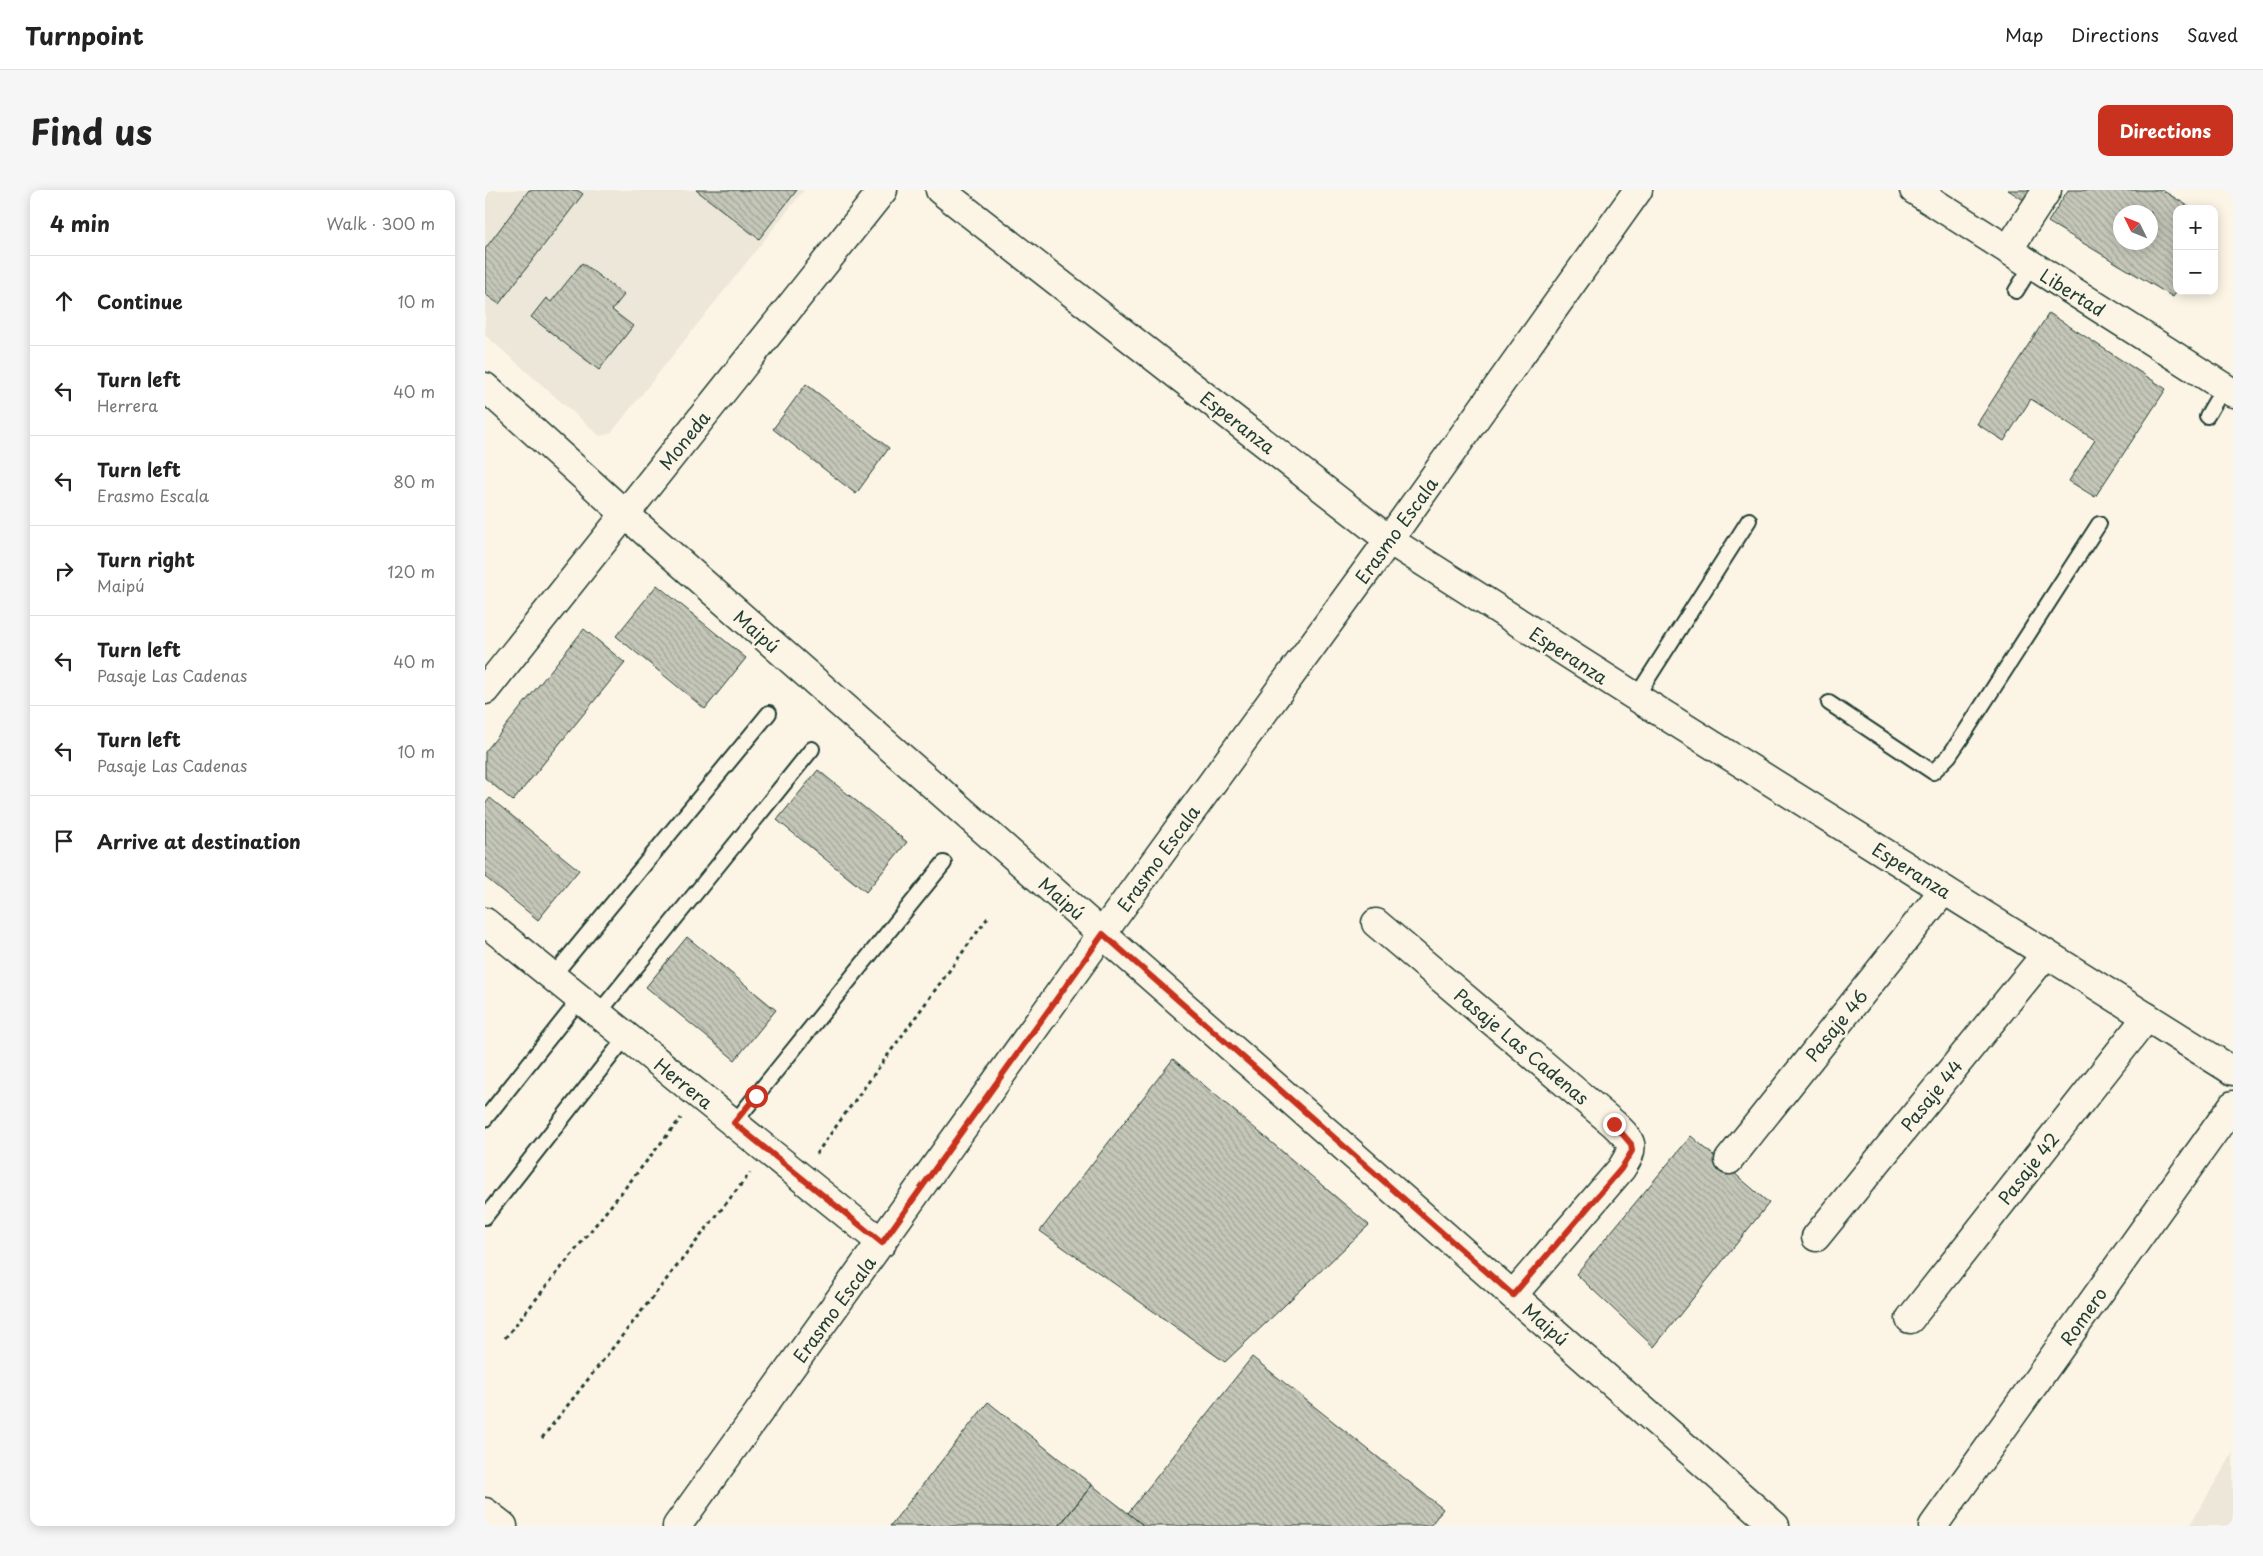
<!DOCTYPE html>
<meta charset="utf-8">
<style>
body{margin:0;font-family:"Playpen Sans",sans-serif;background:#f6f6f6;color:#222}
.controls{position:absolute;right:15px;top:15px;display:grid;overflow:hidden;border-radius:10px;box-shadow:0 2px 12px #0003}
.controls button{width:45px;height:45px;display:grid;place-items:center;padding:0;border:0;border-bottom:1px solid #e0e0e0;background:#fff;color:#222;font:25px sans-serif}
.compass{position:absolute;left:1628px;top:15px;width:45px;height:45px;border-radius:50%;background:#fff;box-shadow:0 2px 12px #0003;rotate:313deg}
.stop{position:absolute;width:15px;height:15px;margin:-11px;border:4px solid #c8321e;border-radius:50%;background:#fff}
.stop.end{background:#c8321e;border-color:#fff;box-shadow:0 1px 5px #0008}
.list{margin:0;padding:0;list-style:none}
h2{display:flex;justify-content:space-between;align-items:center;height:65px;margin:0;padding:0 20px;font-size:21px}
h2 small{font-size:16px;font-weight:400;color:#767676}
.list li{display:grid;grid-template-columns:32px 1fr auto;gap:15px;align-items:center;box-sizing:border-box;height:90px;padding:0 20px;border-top:1px solid #e0e0e0}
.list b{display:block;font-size:19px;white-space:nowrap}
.list p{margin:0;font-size:16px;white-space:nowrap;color:#767676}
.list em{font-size:16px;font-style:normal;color:#767676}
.icon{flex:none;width:28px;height:28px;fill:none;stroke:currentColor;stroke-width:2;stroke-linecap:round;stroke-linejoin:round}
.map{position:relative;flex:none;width:1748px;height:1336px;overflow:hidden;border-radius:10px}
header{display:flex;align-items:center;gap:30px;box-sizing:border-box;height:70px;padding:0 25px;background:#fff;border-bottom:1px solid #e0e0e0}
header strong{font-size:24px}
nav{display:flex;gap:28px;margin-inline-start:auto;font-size:18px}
.intro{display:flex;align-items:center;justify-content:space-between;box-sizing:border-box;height:120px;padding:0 30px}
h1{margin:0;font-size:35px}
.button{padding:12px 22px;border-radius:10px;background:#c8321e;color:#fff;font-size:18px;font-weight:700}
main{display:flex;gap:30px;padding:0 30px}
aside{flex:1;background:#fff;border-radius:10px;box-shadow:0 2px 12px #0003}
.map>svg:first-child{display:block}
.built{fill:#ece7d8}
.building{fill:url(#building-back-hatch);stroke:#1f3d34;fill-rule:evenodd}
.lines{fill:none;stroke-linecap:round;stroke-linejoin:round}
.lane-casing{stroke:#1f3d34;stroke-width:18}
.street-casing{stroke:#1f3d34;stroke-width:31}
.secondary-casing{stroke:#1f3d34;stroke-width:31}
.path{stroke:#1f3d34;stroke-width:3;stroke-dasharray:4 4;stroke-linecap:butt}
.lane{stroke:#fcf5e5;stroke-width:14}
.street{stroke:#fcf5e5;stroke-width:28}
.secondary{stroke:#fcf5e5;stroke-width:28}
.route{stroke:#c8321e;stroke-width:6}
.labels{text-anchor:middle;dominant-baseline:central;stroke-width:5;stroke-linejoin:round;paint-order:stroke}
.street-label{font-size:18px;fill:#1f3d34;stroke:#fcf5e5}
</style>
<header>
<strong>Turnpoint</strong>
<nav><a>Map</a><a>Directions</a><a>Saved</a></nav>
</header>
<div class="intro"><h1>Find us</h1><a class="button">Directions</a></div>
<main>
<aside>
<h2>4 min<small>Walk · 300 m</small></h2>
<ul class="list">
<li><svg class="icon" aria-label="ahead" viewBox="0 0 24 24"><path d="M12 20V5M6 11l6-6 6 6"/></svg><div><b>Continue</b></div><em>10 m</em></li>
<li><svg class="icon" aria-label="left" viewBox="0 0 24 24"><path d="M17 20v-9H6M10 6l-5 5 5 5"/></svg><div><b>Turn left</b><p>Herrera</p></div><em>40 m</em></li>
<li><svg class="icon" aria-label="left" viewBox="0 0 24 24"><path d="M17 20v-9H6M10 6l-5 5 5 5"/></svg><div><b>Turn left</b><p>Erasmo Escala</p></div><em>80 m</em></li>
<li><svg class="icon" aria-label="right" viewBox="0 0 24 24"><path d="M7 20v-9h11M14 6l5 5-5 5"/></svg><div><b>Turn right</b><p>Maipú</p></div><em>120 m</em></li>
<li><svg class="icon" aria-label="left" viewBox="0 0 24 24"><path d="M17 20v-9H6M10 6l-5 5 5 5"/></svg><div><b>Turn left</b><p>Pasaje Las Cadenas</p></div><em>40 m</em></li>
<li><svg class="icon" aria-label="left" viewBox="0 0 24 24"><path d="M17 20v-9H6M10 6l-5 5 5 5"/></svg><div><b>Turn left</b><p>Pasaje Las Cadenas</p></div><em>10 m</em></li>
<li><svg class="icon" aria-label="arrive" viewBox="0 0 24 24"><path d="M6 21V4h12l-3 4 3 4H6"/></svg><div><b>Arrive at destination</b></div></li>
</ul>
</aside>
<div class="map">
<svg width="1748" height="1336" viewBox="0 0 1748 1336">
<defs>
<pattern id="building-back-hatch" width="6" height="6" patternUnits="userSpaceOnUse" patternTransform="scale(1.25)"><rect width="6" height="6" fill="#c5c7b9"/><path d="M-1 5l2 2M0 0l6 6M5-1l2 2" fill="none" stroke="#9fa397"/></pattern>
</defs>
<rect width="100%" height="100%" fill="#fcf5e5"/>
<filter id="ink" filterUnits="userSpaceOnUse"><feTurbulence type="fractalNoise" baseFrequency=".02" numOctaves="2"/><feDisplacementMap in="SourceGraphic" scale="10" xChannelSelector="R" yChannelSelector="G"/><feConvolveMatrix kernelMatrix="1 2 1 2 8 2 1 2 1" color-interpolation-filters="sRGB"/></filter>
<g filter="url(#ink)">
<path class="built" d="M0,0h319l-193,243 -11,3 -115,-101z
M1748,1263v73h-44z"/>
<path class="building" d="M44,0h48l6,4 -84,110 -14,-10v-45z
M211,0h101l-38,49z
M1523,0h35l-10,16z
M1583,0h94l31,19h-16v82l-4,6 -125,-75zM1636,22h30v30h-30z
M97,73l42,32 -12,15 21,16 -34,44 -68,-53 15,-19 5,4z
M1564,123l117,76 -71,108 -26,-16 26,-41 -64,-41 -27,42 -27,-17z
M321,194l83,64 -33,46 -83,-65z
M172,395l89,73 -41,51 -89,-73z
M99,439l41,34 -112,138 -28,-23v-26z
M333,580l89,72 -41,50 -89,-72z
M5,608l89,72 -41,50 -53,-43v-73z
M202,747l89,73 -41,50 -89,-73z
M688,869l196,166 -144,137 -185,-131z
M1206,946l78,67 -115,144 -78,-73z
M767,1167l191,152 -13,17h-286l-16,-13z
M503,1212l104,83 -33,41h-169z
M607,1295l36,28 16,13h-85z"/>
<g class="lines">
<g class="lane-casing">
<path id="lane" d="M1531,101l16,-26
M1722,226l17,-29
M1151,507l113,-177
M1344,513l104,69 16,-16 13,-19 137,-213
M67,787l217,-264
M113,824l214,-265
M0,929l95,-120
M249,933l210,-260
M0,1027l141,-180"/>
</g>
<g class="street-casing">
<path id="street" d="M1429,0l319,203
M1523,60l39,-60
M0,732l397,321
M891,733l238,201c19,18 22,22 7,45l-108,126
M1244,970l215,-270
M1331,1047l230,-283
M1425,1129l237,-302
M0,1322l18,14
M192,1336l425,-592 287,-394 249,-350
M1448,1336l300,-421"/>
</g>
<g class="secondary-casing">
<path id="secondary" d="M455,0l449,350 247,157 597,374
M0,197l140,127 1150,1012
M0,500l398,-500"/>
</g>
<path class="path" d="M331,964l173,-238
M20,1148l176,-220
M57,1248l208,-265"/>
<use href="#lane" class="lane"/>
<use href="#street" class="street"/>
<use href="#secondary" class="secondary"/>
</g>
</g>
<g class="lines" filter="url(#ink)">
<path class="route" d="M271,906l-22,27 148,120 221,-309 410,361 108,-126 11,-18 -1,-7 -17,-20"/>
</g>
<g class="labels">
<g class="street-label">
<text transform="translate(1588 102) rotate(32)">Libertad</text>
<text transform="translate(753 232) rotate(38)">Esperanza</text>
<text transform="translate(199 250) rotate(-51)">Moneda</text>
<text transform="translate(911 340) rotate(-54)">Erasmo Escala</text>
<text transform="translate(272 441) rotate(41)">Maipú</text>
<text transform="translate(1084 465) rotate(33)">Esperanza</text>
<text transform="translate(673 668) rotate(-54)">Erasmo Escala</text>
<text transform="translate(1427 680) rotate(32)">Esperanza</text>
<text transform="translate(577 708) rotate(41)">Maipú</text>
<text transform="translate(1351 835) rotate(-51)">Pasaje 46</text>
<text transform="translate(1037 856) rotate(40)">Pasaje Las Cadenas</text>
<text transform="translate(199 893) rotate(39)">Herrera</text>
<text transform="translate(1446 905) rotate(-51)">Pasaje 44</text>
<text transform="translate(1543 978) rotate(-52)">Pasaje 42</text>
<text transform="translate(349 1119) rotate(-54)">Erasmo Escala</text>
<text transform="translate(1598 1126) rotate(-55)">Romero</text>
<text transform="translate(1061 1134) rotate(41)">Maipú</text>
</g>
</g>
</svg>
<div class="controls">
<button>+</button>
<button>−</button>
</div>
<svg class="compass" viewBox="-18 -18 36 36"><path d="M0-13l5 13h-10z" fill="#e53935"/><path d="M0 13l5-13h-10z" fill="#767676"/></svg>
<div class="stop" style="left:271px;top:906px"></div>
<div class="stop end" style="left:1129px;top:934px"></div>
</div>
</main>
